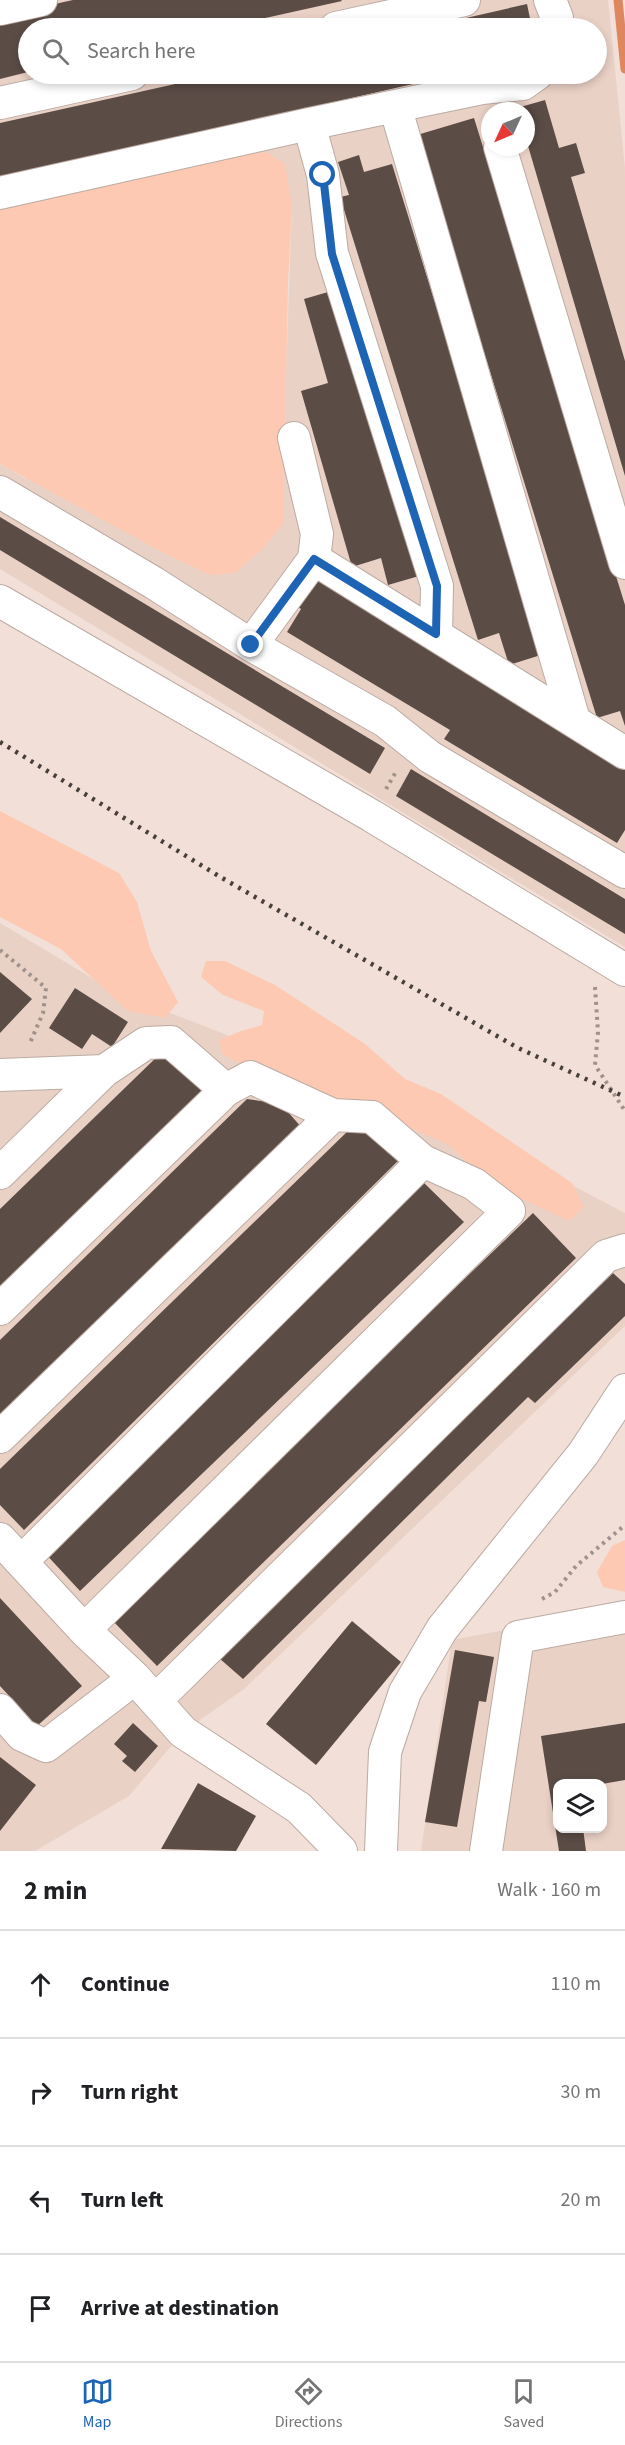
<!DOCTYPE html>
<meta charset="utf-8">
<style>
body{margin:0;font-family:"Source Sans 3",sans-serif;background:#f6f6f6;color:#202124}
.controls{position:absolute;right:18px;bottom:18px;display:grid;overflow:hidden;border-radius:12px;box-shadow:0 3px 9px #0003}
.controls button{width:54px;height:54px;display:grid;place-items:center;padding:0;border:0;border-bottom:2px solid #e0e0e0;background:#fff;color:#202124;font:30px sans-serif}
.compass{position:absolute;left:481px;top:102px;width:54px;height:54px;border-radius:50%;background:#fff;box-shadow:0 3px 9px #0003;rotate:226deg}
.stop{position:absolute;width:18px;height:18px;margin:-14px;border:4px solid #1e64b4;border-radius:50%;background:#fff}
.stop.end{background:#1e64b4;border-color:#fff;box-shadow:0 2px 6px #0008}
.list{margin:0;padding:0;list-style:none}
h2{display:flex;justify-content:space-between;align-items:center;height:78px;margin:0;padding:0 24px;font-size:26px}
h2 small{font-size:20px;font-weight:400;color:#757577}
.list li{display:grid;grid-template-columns:39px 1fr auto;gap:18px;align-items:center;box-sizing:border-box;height:108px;padding:0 24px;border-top:2px solid #e0e0e0}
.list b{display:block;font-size:22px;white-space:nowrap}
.list em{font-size:20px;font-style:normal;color:#757577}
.icon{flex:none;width:33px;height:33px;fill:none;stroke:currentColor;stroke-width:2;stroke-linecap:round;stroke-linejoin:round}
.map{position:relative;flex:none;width:625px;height:1851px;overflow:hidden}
.search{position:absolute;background:#fff;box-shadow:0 3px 9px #0003;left:18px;right:18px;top:18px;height:66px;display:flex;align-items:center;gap:15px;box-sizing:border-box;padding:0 21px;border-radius:33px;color:#757577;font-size:22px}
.sheet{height:510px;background:#fff}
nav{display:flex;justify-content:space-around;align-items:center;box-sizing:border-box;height:84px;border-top:2px solid #e0e0e0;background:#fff;font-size:16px;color:#757577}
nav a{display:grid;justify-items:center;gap:3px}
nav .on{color:#1e64b4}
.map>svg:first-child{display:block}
.built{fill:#ead1c6;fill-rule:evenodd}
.green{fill:#fdc9b2}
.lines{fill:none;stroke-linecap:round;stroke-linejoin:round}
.stream{stroke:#de865d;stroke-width:9}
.building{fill:#5b4c46}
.minor-casing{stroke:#bbaba3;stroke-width:34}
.path{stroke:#9f928c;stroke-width:4;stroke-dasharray:3 4.5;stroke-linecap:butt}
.minor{stroke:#fff;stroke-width:32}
.rail{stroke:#473f3b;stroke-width:4.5;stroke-dasharray:3 6;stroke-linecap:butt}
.route{stroke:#1e64b4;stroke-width:8}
</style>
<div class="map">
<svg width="625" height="1851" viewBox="0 0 625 1851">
<rect width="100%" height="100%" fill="#f1dfd8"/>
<path class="built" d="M0,0h608l17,169v778l-625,-378v-105l26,15 258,-50 8,-222 -64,-50 -98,24 -130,26zM28,28h568v46h-568zM490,111h36v36h-36z
M0,923l112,67 347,136 166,87v113l-381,363 -61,43 -54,64 -94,55h-35z
M625,1607v244h-204l31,-211zM558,1784h44v44h-44z"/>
<path class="green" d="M266,152l19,12 7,43 -4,75 -5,242 -21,25 -27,24 -25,2 -50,-24 -160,-87v-257l130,-26 98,-24z
M0,811l119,62 18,29 14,49 27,51 -13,16 -37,-7 -67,-62 -61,-32z
M206,961h19l50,24 90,59 40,35 36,15 131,89 12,24 -15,14 -79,-37 -41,-39 -96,-42 -38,-12 -43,-23 -25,-2 -24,-11 -4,-15 22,-9 21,-6 2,-14 -41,-16 -22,-18z
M625,1540v52l-22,-5 -6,-15 15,-26z"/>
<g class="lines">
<path class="stream" d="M618,0l7,69"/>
</g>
<path class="building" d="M73,0h268l1,1 -122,27h-192v44l-28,7v-63z
M527,4l5,24h-110z
M220,74h237l-457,104v-55z
M545,100l14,48 17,-5 9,30 -14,4 54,184v115l-99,-337v-28h-8l-1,-3z
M474,118l151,487v121l-5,-15 -23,7 -180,-583z
M359,155l5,17 28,-8 152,490 -35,11 -10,-32 -21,7 -138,-443 9,-2 -11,-33z
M335,290l84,286 -31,9 -7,-27 -29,9 -51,-176 27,-8 -24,-84z
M0,517l385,231 -15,26 -370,-224z
M312,577l313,188v65l-8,13 -173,-104 6,-9 -163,-98 14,-23 -6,-4z
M411,769l214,130v35l-229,-138z
M0,972l32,27 -32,34z
M75,988l53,34 -16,25 -20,-13 -10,15 -33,-21z
M165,1049l39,42 -204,196v-78z
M247,1099l34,5 21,24 -302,290v-78z
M350,1129l26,3 26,25 -378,373 -24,-25v-36z
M421,1180l43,42 -384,369 -37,-40z
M533,1213l43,45 -419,408 -46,-47z
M613,1273l12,11v32l-90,87 -7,-6 -285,282 -24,-21z
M0,1598l82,88 -45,40 -37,-40z
M352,1621l49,41 -85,103 -50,-41z
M455,1650l39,7 -8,45 -7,-1 -22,126 -32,-5z
M133,1723l25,23 -23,26 -13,-11 5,-5 -13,-12z
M625,1723v57l-23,4h-44v44h25l3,23h-27l-18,-115z
M0,1757l36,28 -36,46z
M198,1783l58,33 -20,35 -75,-2z"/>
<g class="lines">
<g class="minor-casing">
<path id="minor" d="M550,0l7,18 -1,10
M0,9l41,-9
M336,28l128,-28
M0,103l132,-29
M395,106l179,614
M309,124l14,51 9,78 105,333 -1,48
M500,147l125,416
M0,193l309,-69 173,-36 41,-4 14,-10
M294,438l23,96 -3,25
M0,492l154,91 97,62 134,76 45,36 195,115
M0,601l372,215 253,154
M251,645l63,-86 311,194
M0,1075l104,-4
M0,1173l104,-102 42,-28 25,-1 55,48 24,-13 83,38 39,2 51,44 51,23 35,27 -425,419
M0,1309l226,-219
M0,1437l333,-322
M0,1539l84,91 51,48 48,54 116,76 42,43
M22,1561l401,-400
M156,1700l450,-444 19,-6
M0,1710l22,25 24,11 89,-68
M381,1851l4,-99 20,-60 37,-63 141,-175 42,-64
M486,1851l32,-214 107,-20"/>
</g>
<path class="path" d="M386,789l11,-19
M0,950l46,38 -3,25 -14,32
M595,987l3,45 -3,33 30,46
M542,1599l13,-7 21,-26 49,-41"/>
<use href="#minor" class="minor"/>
<path class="rail" d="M0,742l222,136 296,170 107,49"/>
</g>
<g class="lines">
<path class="route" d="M251,645l63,-86 122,75 1,-48 -105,-332 -9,-79"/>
</g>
</svg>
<div class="controls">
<button><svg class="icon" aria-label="layers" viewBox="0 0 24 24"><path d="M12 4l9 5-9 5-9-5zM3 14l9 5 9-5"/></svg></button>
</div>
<svg class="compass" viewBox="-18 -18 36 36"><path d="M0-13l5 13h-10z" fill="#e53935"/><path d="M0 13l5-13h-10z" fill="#757577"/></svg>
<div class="stop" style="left:323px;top:175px"></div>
<div class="stop end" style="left:251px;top:645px"></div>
<div class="search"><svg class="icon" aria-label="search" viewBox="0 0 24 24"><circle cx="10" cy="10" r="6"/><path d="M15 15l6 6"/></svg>Search here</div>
</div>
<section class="sheet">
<h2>2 min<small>Walk · 160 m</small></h2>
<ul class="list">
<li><svg class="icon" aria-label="ahead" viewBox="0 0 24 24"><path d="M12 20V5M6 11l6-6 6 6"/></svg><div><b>Continue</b></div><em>110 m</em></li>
<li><svg class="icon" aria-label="right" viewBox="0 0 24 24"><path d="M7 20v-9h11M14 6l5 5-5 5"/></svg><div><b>Turn right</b></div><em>30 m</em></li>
<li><svg class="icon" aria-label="left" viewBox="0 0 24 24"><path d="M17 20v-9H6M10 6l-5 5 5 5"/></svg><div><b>Turn left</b></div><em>20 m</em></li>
<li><svg class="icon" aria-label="arrive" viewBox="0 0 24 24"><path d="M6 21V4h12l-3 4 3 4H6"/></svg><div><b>Arrive at destination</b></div></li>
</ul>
</section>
<nav>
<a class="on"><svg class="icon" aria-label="map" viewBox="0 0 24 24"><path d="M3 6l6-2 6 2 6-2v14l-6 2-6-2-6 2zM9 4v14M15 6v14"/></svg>Map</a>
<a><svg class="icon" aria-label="directions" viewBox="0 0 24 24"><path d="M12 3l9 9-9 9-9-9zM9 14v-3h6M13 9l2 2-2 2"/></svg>Directions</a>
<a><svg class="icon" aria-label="saved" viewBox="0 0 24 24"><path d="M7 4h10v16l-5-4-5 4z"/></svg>Saved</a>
</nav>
